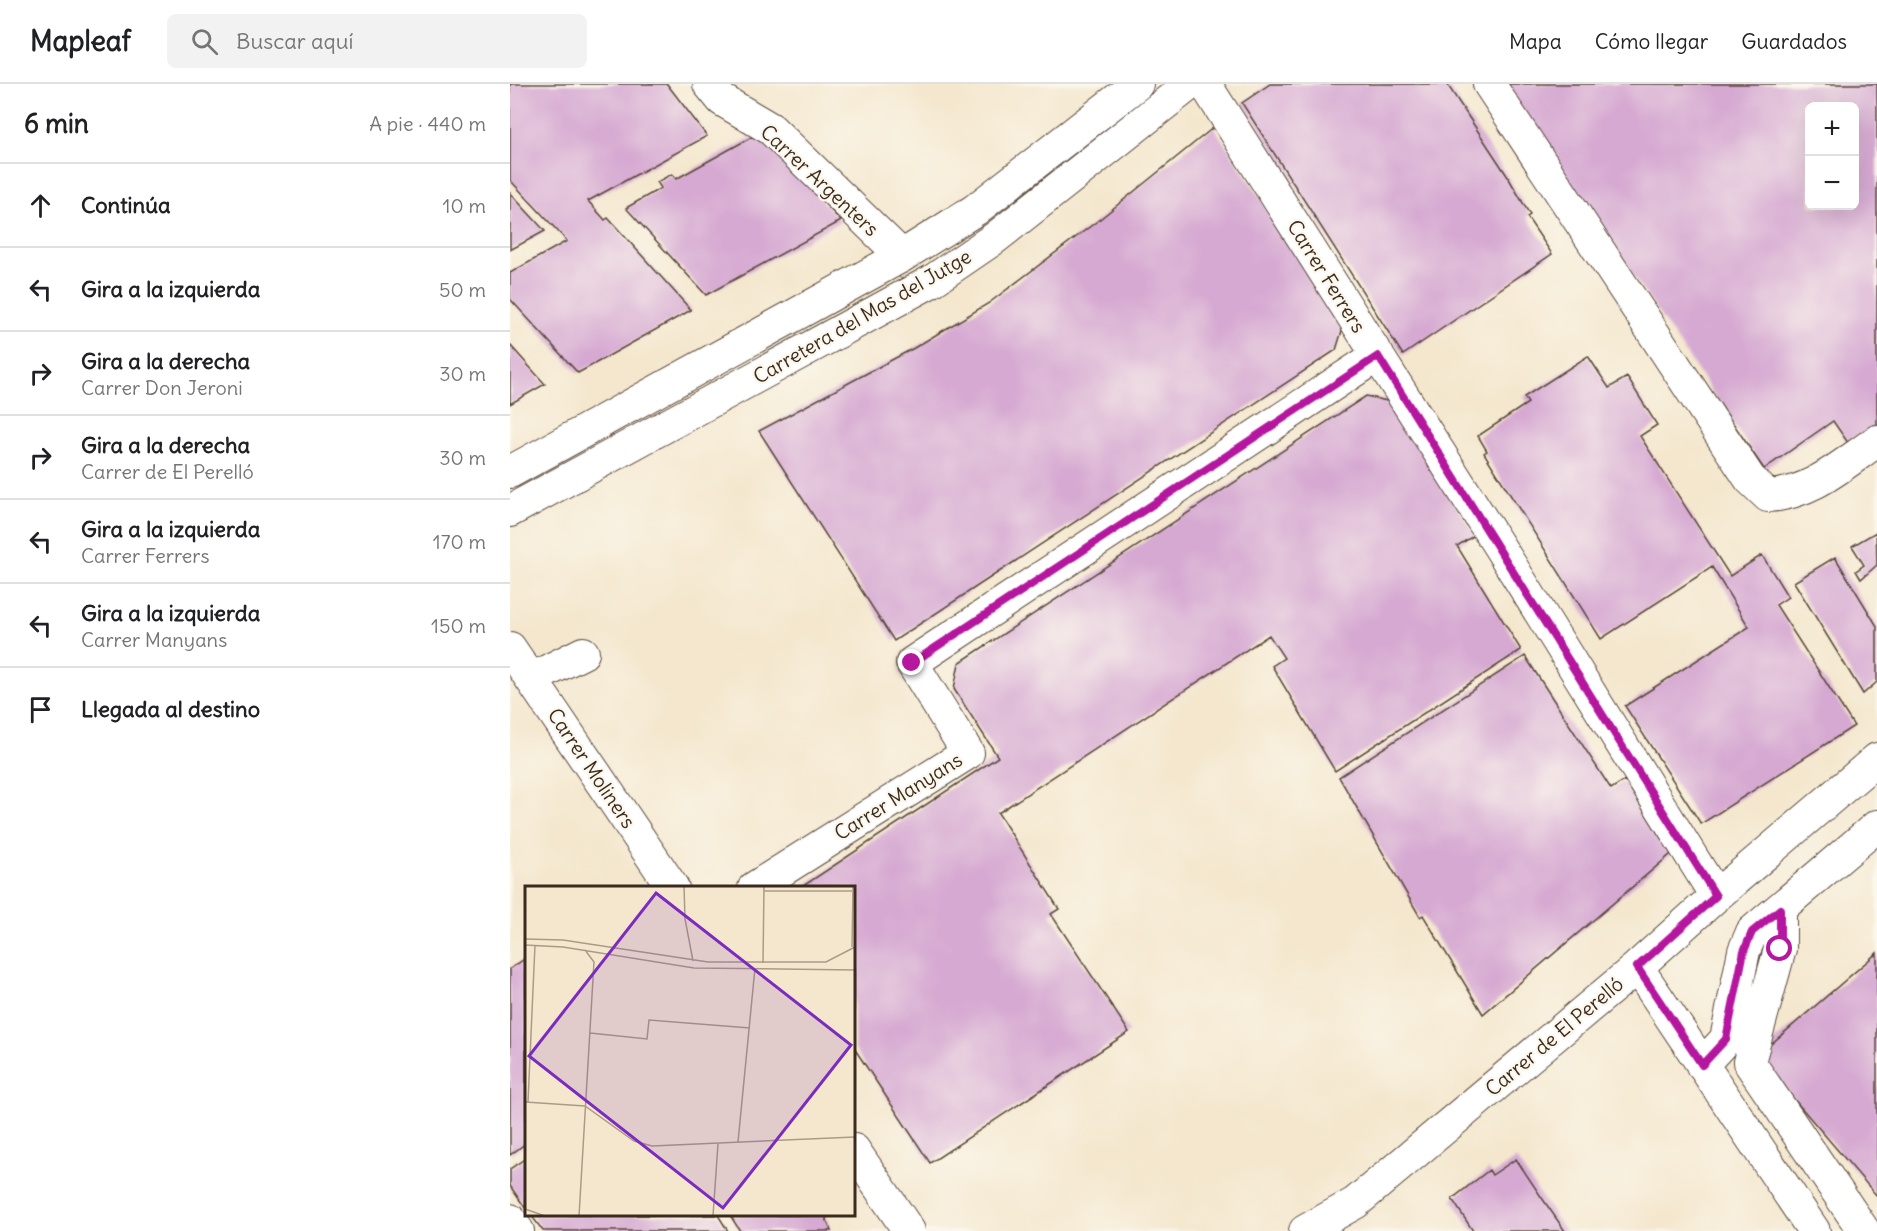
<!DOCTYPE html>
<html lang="es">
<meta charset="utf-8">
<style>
body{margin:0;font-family:Delius,sans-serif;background:#f2f2f2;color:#202124}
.controls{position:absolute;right:18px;top:18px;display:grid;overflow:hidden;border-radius:9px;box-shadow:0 6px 24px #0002}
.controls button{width:54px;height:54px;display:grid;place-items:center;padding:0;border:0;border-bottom:2px solid #e0e0e0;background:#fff;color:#202124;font:30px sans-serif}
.stop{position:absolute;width:18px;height:18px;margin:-14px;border:4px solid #b5179e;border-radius:50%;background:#fff}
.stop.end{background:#b5179e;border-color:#fff;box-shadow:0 2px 6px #0008}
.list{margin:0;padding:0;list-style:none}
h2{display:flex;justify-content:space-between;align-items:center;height:78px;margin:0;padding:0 24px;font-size:26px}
h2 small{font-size:20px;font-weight:400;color:#757577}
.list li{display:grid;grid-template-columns:39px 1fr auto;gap:18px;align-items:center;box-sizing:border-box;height:84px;padding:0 24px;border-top:2px solid #e0e0e0}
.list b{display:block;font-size:22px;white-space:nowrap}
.list p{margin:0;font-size:20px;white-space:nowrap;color:#757577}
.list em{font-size:20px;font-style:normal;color:#757577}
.icon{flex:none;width:33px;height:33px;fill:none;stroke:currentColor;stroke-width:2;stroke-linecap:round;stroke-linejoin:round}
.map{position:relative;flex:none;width:1367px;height:1147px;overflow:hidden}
header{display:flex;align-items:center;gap:36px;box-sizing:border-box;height:84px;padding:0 30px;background:#fff;border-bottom:2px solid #e0e0e0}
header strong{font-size:28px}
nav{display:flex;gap:33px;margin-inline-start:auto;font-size:21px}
.search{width:420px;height:54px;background:#f2f2f2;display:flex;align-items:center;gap:15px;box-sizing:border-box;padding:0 21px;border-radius:9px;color:#757577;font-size:22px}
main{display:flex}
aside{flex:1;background:#fff}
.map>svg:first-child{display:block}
.building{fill:#d6a9d2;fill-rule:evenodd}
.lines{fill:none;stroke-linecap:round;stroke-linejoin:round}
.minor-casing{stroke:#574638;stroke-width:34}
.minor{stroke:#fff;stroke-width:32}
.route{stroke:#b5179e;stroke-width:8}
.labels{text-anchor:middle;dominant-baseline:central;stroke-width:4.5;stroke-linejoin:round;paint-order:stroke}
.street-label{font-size:20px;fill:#3b2a1e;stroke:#fbf7ec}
.inset-road{fill:none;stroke:#aa9b88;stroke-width:1.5}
.view{fill:#7b2cbf;fill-opacity:0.15;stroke:#7b2cbf;stroke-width:3}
.inset-edge{fill:none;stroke:#3b2a1e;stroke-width:3}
</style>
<header>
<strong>Mapleaf</strong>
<div class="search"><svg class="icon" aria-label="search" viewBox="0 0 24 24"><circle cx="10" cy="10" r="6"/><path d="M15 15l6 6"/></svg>Buscar aquí</div>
<nav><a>Mapa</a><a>Cómo llegar</a><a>Guardados</a></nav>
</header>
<main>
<aside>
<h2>6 min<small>A pie · 440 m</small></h2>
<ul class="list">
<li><svg class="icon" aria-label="ahead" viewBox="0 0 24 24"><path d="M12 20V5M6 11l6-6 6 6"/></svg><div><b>Continúa</b></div><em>10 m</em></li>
<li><svg class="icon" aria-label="left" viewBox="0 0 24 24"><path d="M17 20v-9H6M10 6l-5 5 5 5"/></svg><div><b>Gira a la izquierda</b></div><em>50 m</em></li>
<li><svg class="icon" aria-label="right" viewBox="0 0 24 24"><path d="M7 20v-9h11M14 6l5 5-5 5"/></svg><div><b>Gira a la derecha</b><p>Carrer Don Jeroni</p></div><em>30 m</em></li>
<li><svg class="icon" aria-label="right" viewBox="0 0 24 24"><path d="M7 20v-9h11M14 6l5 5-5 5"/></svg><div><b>Gira a la derecha</b><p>Carrer de El Perelló</p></div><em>30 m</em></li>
<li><svg class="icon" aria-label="left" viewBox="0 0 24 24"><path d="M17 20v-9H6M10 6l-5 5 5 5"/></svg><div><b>Gira a la izquierda</b><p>Carrer Ferrers</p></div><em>170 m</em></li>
<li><svg class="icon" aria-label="left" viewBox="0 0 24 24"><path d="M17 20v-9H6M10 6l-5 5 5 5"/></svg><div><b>Gira a la izquierda</b><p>Carrer Manyans</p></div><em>150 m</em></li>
<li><svg class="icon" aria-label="arrive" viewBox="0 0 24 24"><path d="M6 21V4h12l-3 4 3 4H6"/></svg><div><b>Llegada al destino</b></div></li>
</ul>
</aside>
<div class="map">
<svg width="1367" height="1147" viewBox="0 0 1367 1147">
<rect width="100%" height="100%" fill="#fbf7ec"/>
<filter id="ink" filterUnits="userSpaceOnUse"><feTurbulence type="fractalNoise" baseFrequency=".0167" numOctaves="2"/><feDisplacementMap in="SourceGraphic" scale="12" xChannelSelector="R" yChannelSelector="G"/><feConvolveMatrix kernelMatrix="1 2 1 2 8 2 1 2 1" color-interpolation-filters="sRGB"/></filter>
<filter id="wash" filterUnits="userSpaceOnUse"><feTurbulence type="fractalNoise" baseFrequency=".008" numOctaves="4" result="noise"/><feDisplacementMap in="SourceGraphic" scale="24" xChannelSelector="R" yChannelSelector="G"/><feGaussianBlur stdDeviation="1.35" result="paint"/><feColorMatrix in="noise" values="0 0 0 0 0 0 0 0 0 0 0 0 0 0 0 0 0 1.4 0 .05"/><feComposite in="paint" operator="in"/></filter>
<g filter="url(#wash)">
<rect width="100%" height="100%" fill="#f4e7ce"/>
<g id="blocks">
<path class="building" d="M0,0h157l40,52 -119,65 17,19 3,-2 83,92 -113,63 -68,-74v-26l57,-32 -57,-61z
M760,0h177l61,93 22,38 -3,2 25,37 -149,101 -161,-252z
M993,0h374v354l-22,15 -22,-32 -69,48zM1299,22h45v100h-44z
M704,43l130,197 -8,26 -442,291 -135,-210 155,-83 75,-45 111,-84z
M249,49l82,88 -135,74 -80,-87 35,-20 -4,-6 15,-8 4,5z
M0,109l35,38 -35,19z
M0,261l35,39 -35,20z
M1078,272l21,32 18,-11 30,48 -17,11 90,140 32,-21 26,42 -12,8 78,121 -153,98 -76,-118 124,-79 -37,-60 -111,72 -117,-186 3,-2 -9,-15 50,-33 -4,-6z
M856,312l25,6 84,133 -18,11 64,104 -186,121 -63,-105 12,-8 -15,-23 -271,178 61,96 -8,5 78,118 -199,131 -76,-115v-160h-54l198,-131 -44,-68 5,-26z
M1366,448l1,33 -16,14 -5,-8 8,-6 -12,-19z
M1325,473l42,69v56l-14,12 -69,-112z
M1015,572l86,133 14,-9 46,74 -188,160 -60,-99 -3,2 -81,-140z
M1367,869v243l-120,-140z
M16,874v185l-16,12v-186z
M16,1074v51l-16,-23v-17z
M1006,1075l26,39 23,33h-92l-21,-32 37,-29 3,5z
M21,1131h187l10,16h-185z
M220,1131h95l6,16h-91z"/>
</g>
</g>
<g filter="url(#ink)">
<use href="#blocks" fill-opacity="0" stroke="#574638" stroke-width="1.5"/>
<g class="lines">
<g class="minor-casing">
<path id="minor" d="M199,0l13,16 49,29 131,127
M695,0l295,464 216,348
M979,0l261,395 18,17c43,-2 75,-32 109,-55
M0,388l392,-216 73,-46 162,-126
M0,427l422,-230 63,-43 195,-154
M0,564l163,240
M21,595l52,-26
M244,804l214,-135 -56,-90 466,-308
M1270,825v40l-31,113 115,169
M1127,883l177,264
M1192,981l24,-26 18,-88 8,-19 125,-106
M344,1066l55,81
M0,1136l8,11
M795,1147l50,-28 282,-236 79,-71 161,-137"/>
</g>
<use href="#minor" class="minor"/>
</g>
</g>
<g class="lines" filter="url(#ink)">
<path class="route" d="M402,579l466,-307 338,540 -79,71 65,98 24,-26 18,-88 8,-19 28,-23v40"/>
</g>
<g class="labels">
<g class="street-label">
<text transform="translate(310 96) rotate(43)">Carrer Argenters</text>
<text transform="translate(817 192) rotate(58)">Carrer Ferrers</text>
<text transform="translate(352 232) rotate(-30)">Carretera del Mas del Jutge</text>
<text transform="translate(82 684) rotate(56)">Carrer Moliners</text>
<text transform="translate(388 712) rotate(-32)">Carrer Manyans</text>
<text transform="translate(1044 952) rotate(-40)">Carrer de El Perelló</text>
</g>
</g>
<g transform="translate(15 802)">
<rect width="330" height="330" fill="#f4e7ce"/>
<path class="inset-road" d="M159,0l1,33 8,42M239,5h88M0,53l38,1 145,22h118l29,-15M0,59l38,2 131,21 161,2M327,61l1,-61M238,77l1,-77M65,147l57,6 2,-19 101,8M0,216l60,4 49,35 18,5 203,-9M3,216l7,-157M213,256l17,-174M0,323l20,7M54,330l15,-254 -9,-12M188,330l5,-72"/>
<path class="view" d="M131,7l195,152 -128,163 -194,-152z"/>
<rect width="330" height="330" class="inset-edge"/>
</g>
</svg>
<div class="controls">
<button>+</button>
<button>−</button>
</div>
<div class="stop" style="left:1270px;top:865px"></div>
<div class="stop end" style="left:402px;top:579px"></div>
</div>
</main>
